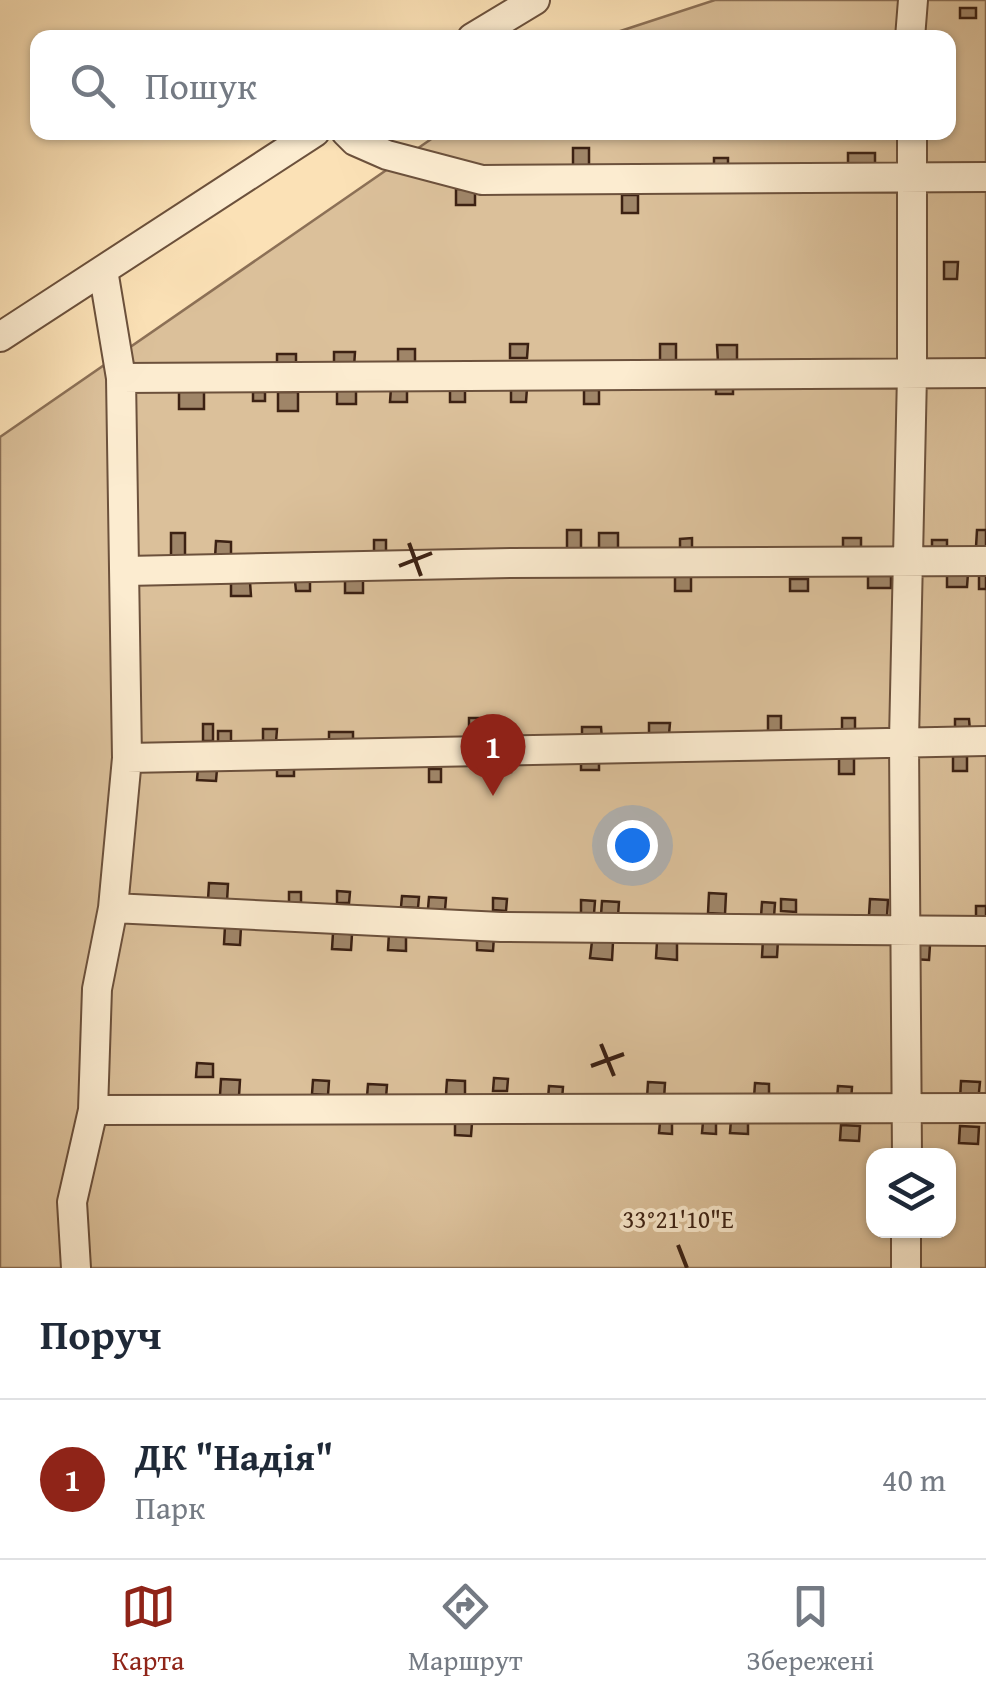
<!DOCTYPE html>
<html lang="uk">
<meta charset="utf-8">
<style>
body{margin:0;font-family:"Gentium Book Plus",serif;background:#f2f2f3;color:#1f2937}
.controls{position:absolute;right:30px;bottom:30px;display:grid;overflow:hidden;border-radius:20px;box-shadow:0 2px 8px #0004}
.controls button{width:90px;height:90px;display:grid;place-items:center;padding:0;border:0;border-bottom:2px solid #e0e1e3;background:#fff;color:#1f2937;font:50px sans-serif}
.you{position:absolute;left:632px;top:845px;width:35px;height:35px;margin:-25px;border:8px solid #fff;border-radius:50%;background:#1a73e8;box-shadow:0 0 0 15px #1a73e833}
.badge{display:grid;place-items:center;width:65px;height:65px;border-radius:50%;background:#8f2418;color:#fff;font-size:32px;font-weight:700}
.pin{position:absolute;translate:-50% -82px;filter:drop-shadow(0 2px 5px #0008)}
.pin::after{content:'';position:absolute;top:52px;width:35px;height:30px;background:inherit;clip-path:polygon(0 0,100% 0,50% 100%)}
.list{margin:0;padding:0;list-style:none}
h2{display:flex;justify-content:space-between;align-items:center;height:130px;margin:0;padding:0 40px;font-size:42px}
h2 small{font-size:32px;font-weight:400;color:#747a83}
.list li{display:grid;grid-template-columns:65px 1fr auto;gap:30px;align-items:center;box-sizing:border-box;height:160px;padding:0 40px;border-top:2px solid #e0e1e3}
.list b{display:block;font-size:38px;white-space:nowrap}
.list p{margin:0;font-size:32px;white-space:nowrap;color:#747a83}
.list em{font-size:32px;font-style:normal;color:#747a83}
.icon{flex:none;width:55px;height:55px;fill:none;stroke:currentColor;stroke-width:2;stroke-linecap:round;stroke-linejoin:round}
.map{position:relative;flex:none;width:986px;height:1268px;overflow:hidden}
.search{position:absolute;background:#fff;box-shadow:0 2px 8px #0004;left:30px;right:30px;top:30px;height:110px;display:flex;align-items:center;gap:25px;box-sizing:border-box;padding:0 35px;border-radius:20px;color:#747a83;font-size:38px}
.sheet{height:290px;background:#fff}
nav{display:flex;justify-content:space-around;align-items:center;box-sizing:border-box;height:140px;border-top:2px solid #e0e1e3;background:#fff;font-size:28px;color:#747a83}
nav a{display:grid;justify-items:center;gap:5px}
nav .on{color:#8f2418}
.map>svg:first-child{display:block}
.green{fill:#dbc09a;stroke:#8c7056;stroke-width:2.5;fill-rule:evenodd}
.building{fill:#9f8568;stroke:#3c2113;stroke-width:2.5}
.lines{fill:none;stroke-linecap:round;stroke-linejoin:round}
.minor-casing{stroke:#6c513c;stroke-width:32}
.minor{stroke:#fcecd0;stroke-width:28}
.ticks{fill:none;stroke:#3c2113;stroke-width:4}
.ticks-label{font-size:25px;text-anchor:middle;fill:#3c2113;stroke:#fcecd0;stroke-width:8;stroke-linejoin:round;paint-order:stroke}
</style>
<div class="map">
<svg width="986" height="1268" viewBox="0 0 986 1268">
<rect width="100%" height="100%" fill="#fbe1b6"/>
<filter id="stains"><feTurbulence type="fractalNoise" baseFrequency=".002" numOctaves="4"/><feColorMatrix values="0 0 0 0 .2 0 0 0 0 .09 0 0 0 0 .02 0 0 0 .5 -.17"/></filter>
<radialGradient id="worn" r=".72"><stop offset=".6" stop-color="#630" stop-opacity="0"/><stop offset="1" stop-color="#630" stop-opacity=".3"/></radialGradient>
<path class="green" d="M715,0h271v1268h-986v-831l440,-304 508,-1v-94l-346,-1zM874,1156h74v74h-74z"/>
<path class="building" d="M960,8h16v10h-16z
M573,148h16v19h-16z
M848,153h27v13h-27z
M714,158h14v12h-14z
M456,189h19v16h-19z
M622,195h16v18h-16z
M944,262h14l-1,17h-13z
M510,344h18l-1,14h-17z
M660,344h16v18h-16z
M717,345h20v17h-19z
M398,349h17v13l-17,1z
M334,352h21l-1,15 -20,-1z
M277,354h19v15h-19z
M716,383h17v11h-17z
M337,388h19v16h-19z
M391,388h16v14h-17z
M511,388h16l-1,14h-15z
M450,389h15v13h-15z
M584,390h15v14h-15z
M179,391h25v18h-25z
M253,392h12v9h-12z
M278,392h20v19h-20z
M567,530h14v19l-14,-1z
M977,530h9v17h-10z
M171,533h14v23h-14z
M599,533h19v22h-19z
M692,538v16h-12v-15z
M843,538h18v15h-18z
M374,540h12v12h-12z
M932,540h15v14l-15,-1z
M216,541l15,1v16h-16z
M868,573h23v15h-23z
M947,573h21l-1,14h-20z
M979,574h7v15h-7z
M675,576h16v15h-16z
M790,579h18v12h-18z
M345,580h18v13h-18z
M295,581h15v10h-14z
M231,582h19l1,14h-20z
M768,716h13v16l-13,-1z
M469,718h18l1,20h-19z
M842,718h13v13h-13z
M955,719h14l1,12h-15z
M649,723h21l-1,11h-20z
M203,724h10v17h-10z
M582,727h19l1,12h-20z
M263,729h14l-1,13h-13z
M218,731h13v11h-13z
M329,732h24v13h-24z
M953,756h14v15h-14z
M839,758h15v16h-15z
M581,759h18v11h-18z
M495,763h16v9h-16z
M294,766v10h-17v-9z
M198,768l19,1 -1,12 -19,-1z
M429,769h12v13h-12z
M209,883l19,1 -1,17 -19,-1z
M337,891l13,1 -1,11h-12z
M289,892h12v11h-12z
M709,893l17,1 -1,20 -17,-1z
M402,896l17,1 -1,11 -17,-1z
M429,897l17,1 -1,12 -17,-1z
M493,898l14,1 -1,12 -13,-1z
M781,899l15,1v12l-15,-1z
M870,899l18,1 -1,16 -18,-1z
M581,900l14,1 -1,13 -13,-1z
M602,901l17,1 -1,14 -17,-1z
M762,902l13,1 -1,14h-13z
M976,906h10v13l-10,-1z
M225,926l16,1 -1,18 -16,-1z
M333,933l19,1 -1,16 -19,-1z
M389,933l17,1v17l-18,-1z
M477,935l17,1 -1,15 -16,-1z
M763,939l15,1 -1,17h-15z
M592,941l21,1 -1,18 -22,-2z
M657,942l20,1v17l-21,-2z
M913,944l17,1 -1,15 -17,-1z
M197,1063l16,1v13h-17z
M494,1078l14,1 -1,12h-14z
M221,1079l19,1 -1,16 -19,-1z
M313,1080l16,1 -1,14 -16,-1z
M447,1080l18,1v16l-19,-2z
M961,1081l19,1 -2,20 -18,-2z
M648,1082l17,1 -1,16 -17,-1z
M755,1083l14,1v14h-15z
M368,1084l19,1 -1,13 -19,-1z
M549,1086l14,1 -1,13 -14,-1z
M838,1086l14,1 -1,14 -14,-1z
M731,1120l17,1v13l-18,-1z
M455,1122l17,1 -1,13 -16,-1z
M660,1122l12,1v11l-13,-1z
M703,1122l13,1v11l-14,-1z
M841,1125l19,1 -1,15 -19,-1z
M960,1126l19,1 -1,17 -19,-1z"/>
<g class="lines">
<g class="minor-casing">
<path id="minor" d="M472,38l63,-38
M910,38l3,-38
M346,132l9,9 32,14 95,25 504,-3
M0,337l315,-205
M121,378l865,-5
M126,571l385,-8 475,-2
M127,758l859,-17
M113,908l388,19 485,4
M93,1110l893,-2
M907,1156l-3,-416 8,-366v-242
M76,1268l-4,-66 21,-92 4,-121 16,-81 14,-150 -6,-380 -18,-108
M906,1268v-38"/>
</g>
<use href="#minor" class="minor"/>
</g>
<path class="ticks" d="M409,543l12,33M399,566l33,-13M601,1044l13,32M591,1066l33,-12M678,1245l9,23"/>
<g class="ticks-label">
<text x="678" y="1228">33°21'10"E</text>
</g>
<rect width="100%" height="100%" filter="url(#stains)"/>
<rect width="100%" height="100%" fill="url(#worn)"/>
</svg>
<div class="controls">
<button><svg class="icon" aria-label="layers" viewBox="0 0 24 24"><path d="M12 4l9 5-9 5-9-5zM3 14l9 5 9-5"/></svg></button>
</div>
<div class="you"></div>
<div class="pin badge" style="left:493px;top:796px">1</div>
<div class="search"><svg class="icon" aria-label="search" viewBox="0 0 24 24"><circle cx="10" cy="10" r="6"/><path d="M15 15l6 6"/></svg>Пошук</div>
</div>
<section class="sheet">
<h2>Поруч<small></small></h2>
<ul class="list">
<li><span class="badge">1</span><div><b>ДК &quot;Надія&quot;</b><p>Парк</p></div><em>40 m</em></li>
</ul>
</section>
<nav>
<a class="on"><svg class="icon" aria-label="map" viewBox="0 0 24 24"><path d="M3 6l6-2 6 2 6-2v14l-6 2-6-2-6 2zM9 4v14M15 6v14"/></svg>Карта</a>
<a><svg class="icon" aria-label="directions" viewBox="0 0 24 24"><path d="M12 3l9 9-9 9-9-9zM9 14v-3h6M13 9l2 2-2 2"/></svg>Маршрут</a>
<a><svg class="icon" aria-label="saved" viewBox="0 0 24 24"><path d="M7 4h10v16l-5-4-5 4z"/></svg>Збережені</a>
</nav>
